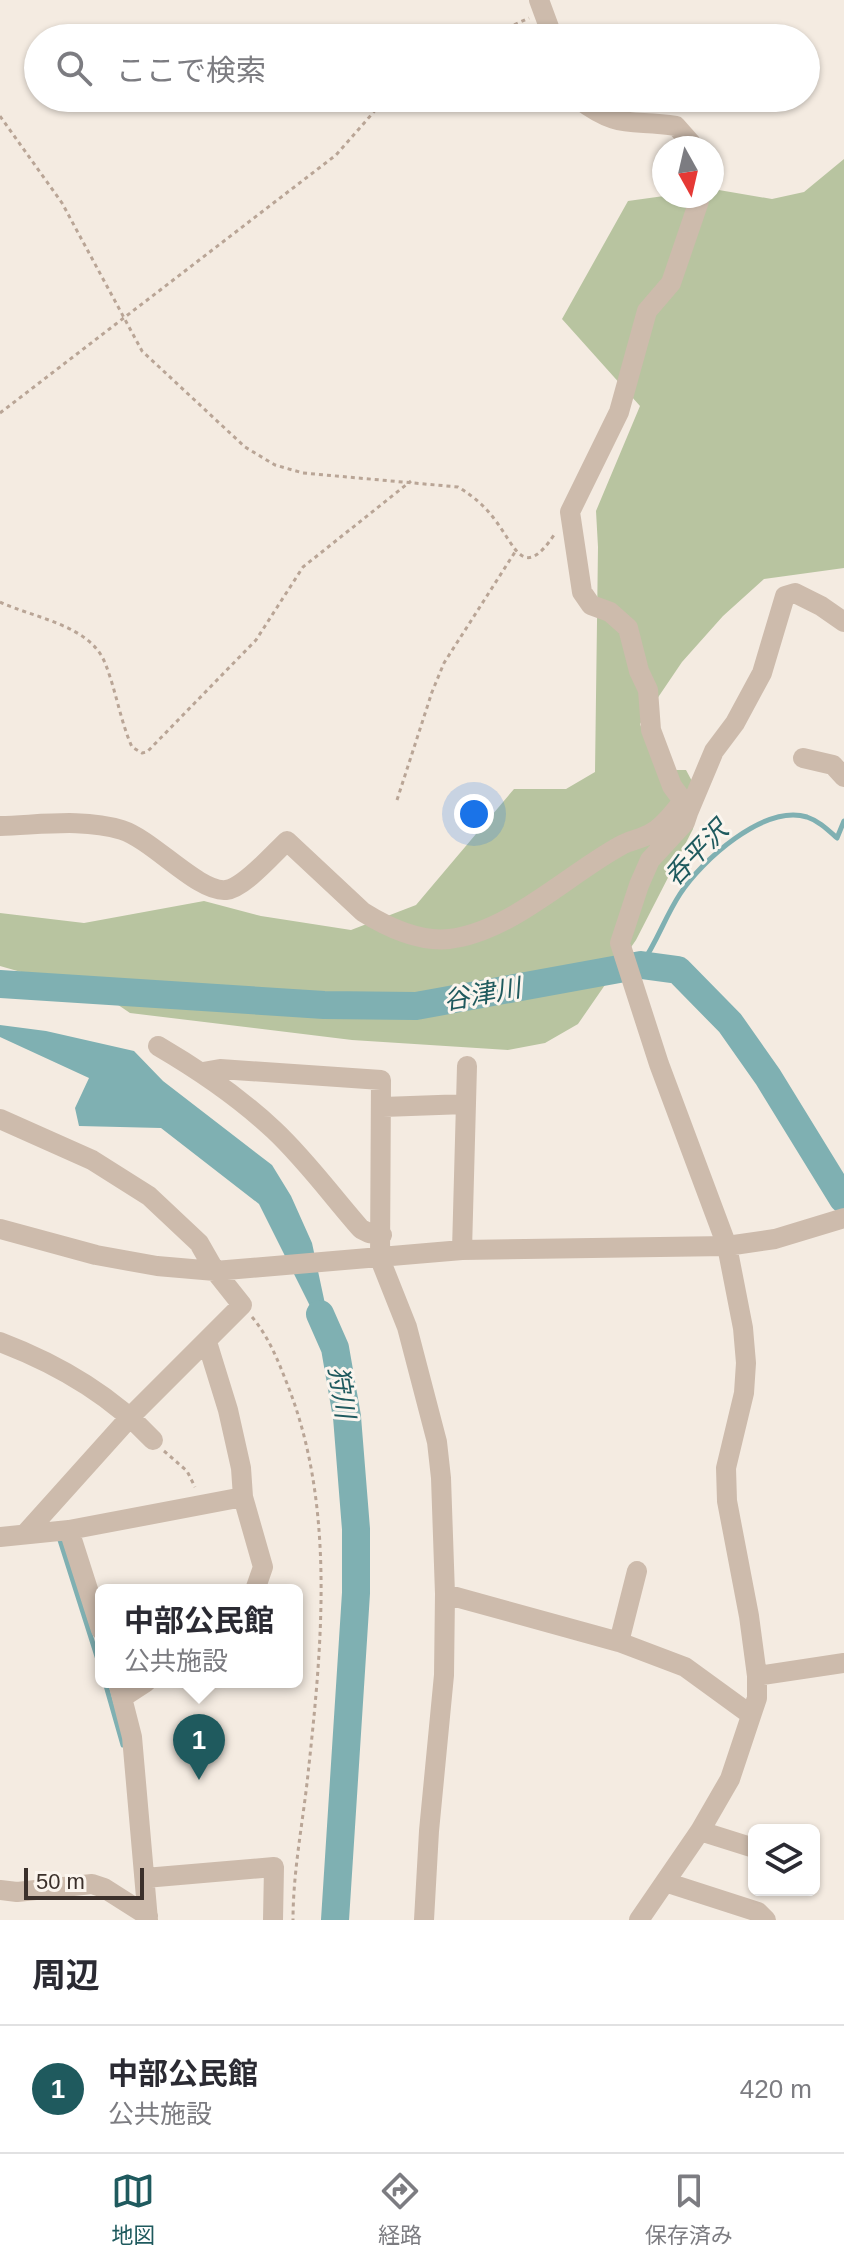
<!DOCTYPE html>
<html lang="ja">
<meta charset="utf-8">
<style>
body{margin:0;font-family:Arial,"Noto Sans JP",sans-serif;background:#f2f2f3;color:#2b2b33}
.controls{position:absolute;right:24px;bottom:24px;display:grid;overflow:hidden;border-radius:12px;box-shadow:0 2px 6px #0004}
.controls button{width:72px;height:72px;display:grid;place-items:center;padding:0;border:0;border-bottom:2px solid #e1e1e2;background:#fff;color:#2b2b33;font:40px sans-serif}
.compass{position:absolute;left:652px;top:136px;width:72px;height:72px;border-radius:50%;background:#fff;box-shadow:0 2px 6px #0004;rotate:172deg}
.scale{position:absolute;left:24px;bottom:20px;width:120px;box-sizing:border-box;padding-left:8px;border:4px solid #3b302b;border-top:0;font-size:22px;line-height:28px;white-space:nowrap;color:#3b302b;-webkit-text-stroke:6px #fbf5ee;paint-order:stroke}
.you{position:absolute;left:474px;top:814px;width:28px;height:28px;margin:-20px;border:6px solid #fff;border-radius:50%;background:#1a73e8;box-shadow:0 0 0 12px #1a73e833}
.badge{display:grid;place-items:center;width:52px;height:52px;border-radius:50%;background:#1f5a5e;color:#fff;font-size:26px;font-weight:700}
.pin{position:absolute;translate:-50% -66px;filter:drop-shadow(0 2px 4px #0008)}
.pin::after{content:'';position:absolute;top:42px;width:28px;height:24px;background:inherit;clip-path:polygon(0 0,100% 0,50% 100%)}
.popup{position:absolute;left:95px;top:1584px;width:208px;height:104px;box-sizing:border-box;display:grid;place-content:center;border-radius:12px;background:#fff;filter:drop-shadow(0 2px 6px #0005);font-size:26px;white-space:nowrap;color:#7c7c81}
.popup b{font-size:30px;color:#2b2b33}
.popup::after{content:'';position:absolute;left:50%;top:100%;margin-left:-16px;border:16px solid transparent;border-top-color:#fff}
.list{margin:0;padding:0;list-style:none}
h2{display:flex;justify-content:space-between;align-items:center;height:104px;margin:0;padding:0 32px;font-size:34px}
h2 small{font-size:26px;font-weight:400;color:#7c7c81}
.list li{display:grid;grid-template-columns:52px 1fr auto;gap:24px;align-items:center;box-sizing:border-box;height:128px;padding:0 32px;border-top:2px solid #e1e1e2}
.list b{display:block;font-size:30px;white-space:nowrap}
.list p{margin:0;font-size:26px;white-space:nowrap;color:#7c7c81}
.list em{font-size:26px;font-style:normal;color:#7c7c81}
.icon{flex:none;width:44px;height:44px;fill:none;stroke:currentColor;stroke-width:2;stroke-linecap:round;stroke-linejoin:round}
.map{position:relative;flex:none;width:844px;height:1920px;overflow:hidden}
.search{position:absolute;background:#fff;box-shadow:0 2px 6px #0004;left:24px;right:24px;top:24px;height:88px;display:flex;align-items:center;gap:20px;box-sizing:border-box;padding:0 28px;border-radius:44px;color:#7c7c81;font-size:30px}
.sheet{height:232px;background:#fff}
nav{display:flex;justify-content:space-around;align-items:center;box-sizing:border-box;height:112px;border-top:2px solid #e1e1e2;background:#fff;font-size:22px;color:#7c7c81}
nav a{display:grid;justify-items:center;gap:4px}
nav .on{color:#1f5a5e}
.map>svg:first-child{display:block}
.green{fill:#b8c4a0}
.water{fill:#7fb0b2}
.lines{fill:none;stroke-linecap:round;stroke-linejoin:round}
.stream{stroke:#7fb0b2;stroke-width:5}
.river{stroke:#7fb0b2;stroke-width:28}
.path{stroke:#b9a596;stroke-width:3;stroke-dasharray:4 4;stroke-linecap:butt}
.minor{stroke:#cdbbac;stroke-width:20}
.labels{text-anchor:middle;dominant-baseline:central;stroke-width:6;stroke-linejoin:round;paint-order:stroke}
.water-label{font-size:26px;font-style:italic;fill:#1f5a5e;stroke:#fbf5ee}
</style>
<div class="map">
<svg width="844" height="1920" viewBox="0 0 844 1920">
<rect width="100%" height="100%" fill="#f4ebe1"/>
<path class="green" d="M844,159v409l-80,11 -41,37 -41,46 -42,62 17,46h29l7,13 3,22 -3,24 -57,111 -58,84 -33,19 -37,7 -156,-10 -222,-27 -25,-17 -105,-30v-53l84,10 120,-22 57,15 90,14 65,-25 98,-116h52l29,-17 3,-225 -2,-36 44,-105 -78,-87 66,-118 36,-5h48l1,-7 59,10 32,-7z"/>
<path class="water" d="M0,1025l46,6 88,20 29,30 109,84 19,31 21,47 25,117 -78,-156 -98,-76 -82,-2 -4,-18 14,-30 -89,-41z"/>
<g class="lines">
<path class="stream" d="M641,965c16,-23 24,-48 39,-71 21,-33 84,-90 127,-77 12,4 21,13 30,21l7,-17
M59,1537l42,132
M105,1682l18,63"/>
<path class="river" d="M0,984l324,21 92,1 225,-41 37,5 52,53 38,54 75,122
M320,1314l15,34 12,69 9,112v64l-21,327"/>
<path class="path" d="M485,38l44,-20
M0,116l62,87 80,148 103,96 30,18 28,8 155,14c15,9 27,19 37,33 21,27 28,61 59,15
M0,413l336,-258 50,-57
M0,602c34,16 90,23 105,61 11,27 15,57 27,84l10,6 5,-1 109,-112 47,-73 108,-86
M397,800l35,-108 12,-29 71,-111
M252,1317c16,19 25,41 34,64 50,123 36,264 22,393 -5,48 -15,97 -15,146
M164,1451l23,20 8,16"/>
<path class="minor" d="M539,0l14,38
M577,98c42,32 52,21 99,28l15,17v5
M803,758l30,7 11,12
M688,813l26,-62 21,-28 27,-50 23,-77 10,-3 26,13 23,16
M0,826c40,-1 83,-8 122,4 31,10 77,63 104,60 18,-2 47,-36 61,-49l76,71c24,15 56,30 86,27 61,-7 118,-64 171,-93 10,-6 23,-7 33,-14 12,-7 21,-20 30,-31
M158,1046c41,24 81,51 116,84 32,30 58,66 87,99l8,4 13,2
M203,1072l17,-3 161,11 -1,179 27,68 30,115 4,36 4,116 -1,81 -15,156 -5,89
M383,1107l83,-3
M0,1119l92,41 57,36 50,47 16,28 27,34 -111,111 -106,118
M0,1229l96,26 61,11 58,5 247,-21 265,-4 48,-7 69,-21
M462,1250l5,-184
M0,1342c58,22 111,53 153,98
M207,1342l21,68 13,58 2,29 20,70 -8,23
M69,1530l32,100
M0,1537l69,-7 174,-33
M445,1594l174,48 66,25 66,48
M619,1642l18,-71
M757,1676l87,-13
M118,1682l14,55 16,183
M123,1697l23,-15
M700,1831l54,17
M145,1878l129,-11 -1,53
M665,1882l93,30 8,8
M0,1890l17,2 75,-8 12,4 44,28
M639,1920l61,-89 30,-52 27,-81v-22l-8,-60 -22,-115 -1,-33 18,-75 2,-30 -3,-35 -16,-82 -68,-182 -39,-121 19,-58 11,-25 35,-38 3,-9 -5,-12 -11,-15 -21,-56 -3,-40 -9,-19 -11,-43 -18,-16 -19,-7 -9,-13 -12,-80 49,-100 28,-101 24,-28 28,-82 -1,-5"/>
</g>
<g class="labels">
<g class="water-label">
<text transform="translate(696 853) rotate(-46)">呑平沢</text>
<text transform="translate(482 994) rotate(-10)">谷津川</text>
<text transform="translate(342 1392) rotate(81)">狩川</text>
</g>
</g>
</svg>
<div class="controls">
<button><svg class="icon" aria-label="layers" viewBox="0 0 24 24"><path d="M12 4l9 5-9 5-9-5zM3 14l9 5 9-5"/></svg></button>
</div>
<svg class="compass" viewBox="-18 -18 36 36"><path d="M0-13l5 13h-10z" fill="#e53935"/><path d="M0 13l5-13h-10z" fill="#7c7c81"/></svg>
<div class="scale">50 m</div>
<div class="you"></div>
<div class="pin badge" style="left:199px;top:1780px">1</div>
<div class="popup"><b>中部公民館</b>公共施設</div>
<div class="search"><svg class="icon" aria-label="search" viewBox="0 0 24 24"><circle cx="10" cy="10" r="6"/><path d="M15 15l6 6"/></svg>ここで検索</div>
</div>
<section class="sheet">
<h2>周辺<small></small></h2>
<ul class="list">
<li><span class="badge">1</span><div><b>中部公民館</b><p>公共施設</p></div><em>420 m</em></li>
</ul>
</section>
<nav>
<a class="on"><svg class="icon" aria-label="map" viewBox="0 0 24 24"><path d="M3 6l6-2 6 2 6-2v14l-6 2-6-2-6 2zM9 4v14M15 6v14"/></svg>地図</a>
<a><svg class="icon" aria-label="directions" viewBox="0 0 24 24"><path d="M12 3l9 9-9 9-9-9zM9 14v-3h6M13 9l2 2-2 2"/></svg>経路</a>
<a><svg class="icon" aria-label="saved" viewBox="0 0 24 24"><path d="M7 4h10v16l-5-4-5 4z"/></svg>保存済み</a>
</nav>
